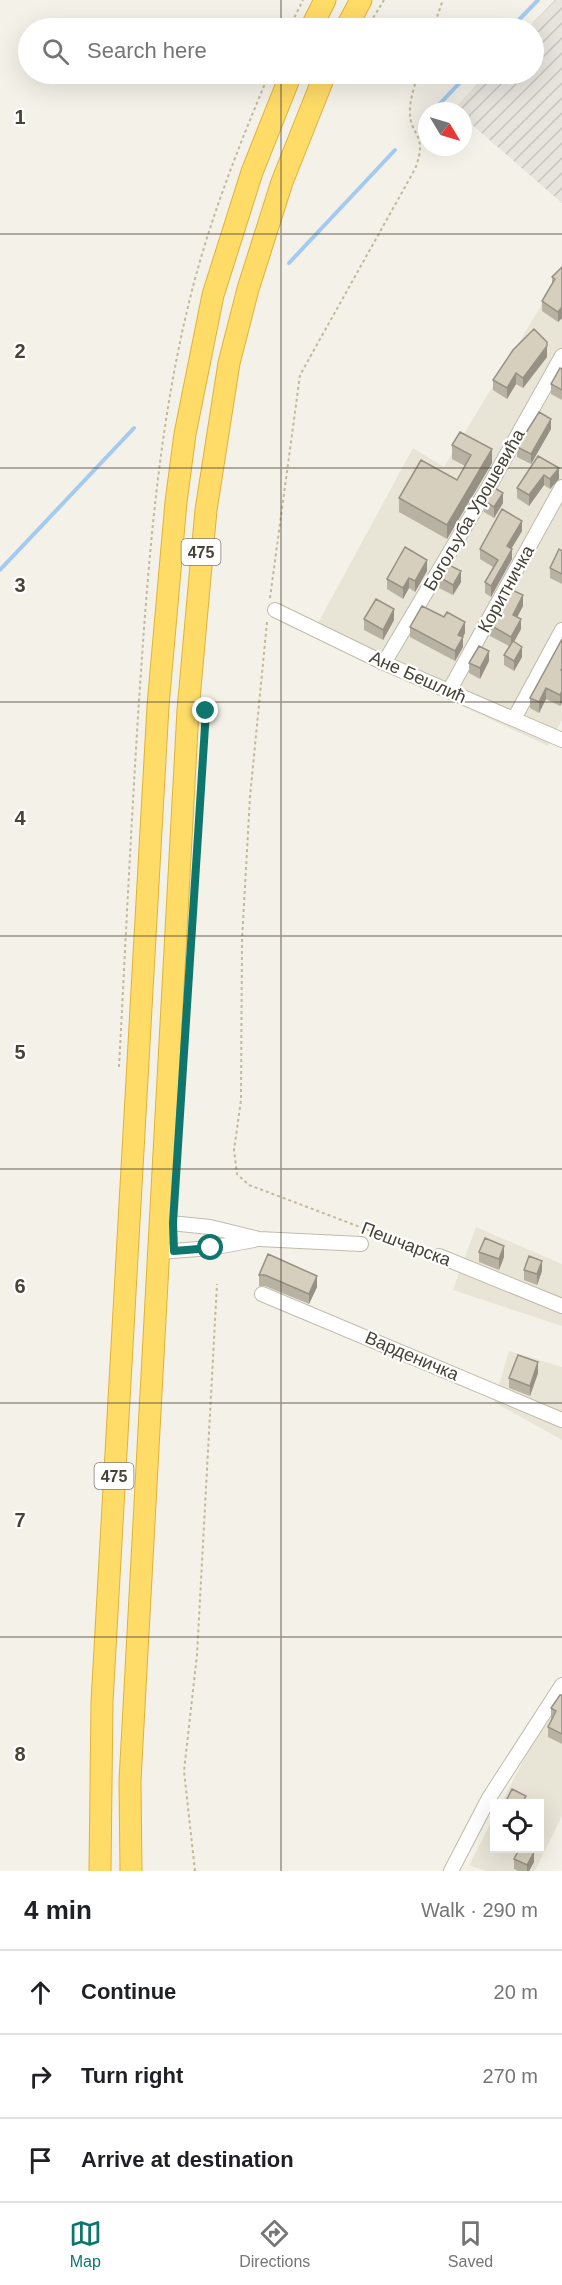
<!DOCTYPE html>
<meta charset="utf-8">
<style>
body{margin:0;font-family:Arial,sans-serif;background:#f6f6f6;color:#202124}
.controls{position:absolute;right:18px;bottom:18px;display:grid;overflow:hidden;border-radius:0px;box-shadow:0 6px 24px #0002}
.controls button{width:54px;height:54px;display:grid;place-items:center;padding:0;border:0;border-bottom:2px solid #e0e0e0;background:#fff;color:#202124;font:30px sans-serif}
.compass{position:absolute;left:418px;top:102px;width:54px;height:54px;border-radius:50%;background:#fff;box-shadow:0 6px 24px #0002;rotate:128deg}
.stop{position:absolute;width:18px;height:18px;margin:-14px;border:4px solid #0f766e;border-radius:50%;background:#fff}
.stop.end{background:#0f766e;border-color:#fff;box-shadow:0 2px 6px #0008}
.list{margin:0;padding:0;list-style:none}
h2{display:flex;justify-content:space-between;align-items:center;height:78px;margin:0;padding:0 24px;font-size:26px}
h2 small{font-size:20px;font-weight:400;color:#757577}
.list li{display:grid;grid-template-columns:39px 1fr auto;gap:18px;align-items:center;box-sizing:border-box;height:84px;padding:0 24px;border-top:2px solid #e0e0e0}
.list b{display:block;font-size:22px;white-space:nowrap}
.list em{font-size:20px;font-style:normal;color:#757577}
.icon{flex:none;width:33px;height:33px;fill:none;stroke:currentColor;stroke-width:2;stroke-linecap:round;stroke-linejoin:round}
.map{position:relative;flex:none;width:562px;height:1871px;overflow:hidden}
.search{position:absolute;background:#fff;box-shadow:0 6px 24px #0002;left:18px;right:18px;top:18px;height:66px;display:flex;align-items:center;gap:15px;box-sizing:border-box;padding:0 21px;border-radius:33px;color:#757577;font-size:22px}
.sheet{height:330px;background:#fff}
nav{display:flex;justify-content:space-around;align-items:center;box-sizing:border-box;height:84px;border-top:2px solid #e0e0e0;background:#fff;font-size:16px;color:#757577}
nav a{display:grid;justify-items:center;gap:3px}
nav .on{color:#0f766e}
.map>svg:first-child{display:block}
.residential{fill:#e8e4d6}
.industrial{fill:url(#industrial-furrows)}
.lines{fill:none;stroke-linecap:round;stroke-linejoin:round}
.stream{stroke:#a4caf1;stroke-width:4}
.minor-casing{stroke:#c0bbaa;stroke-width:16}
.highway-casing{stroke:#e0b237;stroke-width:23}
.path{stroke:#c2b89b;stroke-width:2;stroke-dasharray:3 3;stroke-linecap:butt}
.minor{stroke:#fff;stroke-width:14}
.highway{stroke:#ffdb68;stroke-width:21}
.wall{fill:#b8b2a3}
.shaded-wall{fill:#969184}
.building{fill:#d6cfbd;stroke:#969184;stroke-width:1.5}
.route{stroke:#0f766e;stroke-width:8}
.grid{fill:none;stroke:#484337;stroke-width:1.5;stroke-opacity:0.55}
.labels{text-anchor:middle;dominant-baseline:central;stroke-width:4.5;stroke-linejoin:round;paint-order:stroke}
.shield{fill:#fff;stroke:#7f7b73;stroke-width:1.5}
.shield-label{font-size:16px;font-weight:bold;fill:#484337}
.street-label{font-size:18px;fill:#484337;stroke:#fff}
.grid-label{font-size:20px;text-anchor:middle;font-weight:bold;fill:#484337;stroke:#fff;stroke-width:4.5;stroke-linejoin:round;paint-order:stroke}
</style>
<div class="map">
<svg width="562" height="1871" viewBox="0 0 562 1871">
<defs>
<pattern id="industrial-furrows" width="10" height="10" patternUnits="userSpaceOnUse" patternTransform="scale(1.5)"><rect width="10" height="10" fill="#e7e3dd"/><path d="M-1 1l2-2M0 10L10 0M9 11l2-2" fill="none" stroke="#c8c4be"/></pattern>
</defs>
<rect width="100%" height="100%" fill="#f4f2e8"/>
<path class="residential" d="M562,271v449l-14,26 -237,-110 102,-188 31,19z
M476,1227l86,37v62l-109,-36z
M509,1351l53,16v73l-68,-38z
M562,1701v115l-27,55h-49l-17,-6 25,-48v31h46v-44l-39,-1 37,-70z"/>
<path class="industrial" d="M555,0h7v203l-99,-86v-6l-9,-2 32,-35h48v-46h-6z"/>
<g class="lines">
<path class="stream" d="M511,28l27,-28
M433,111l35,-37
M289,263l106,-113
M0,570l134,-142"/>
<g class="minor-casing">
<path id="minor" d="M275,610l109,53 178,77
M384,663l108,-182 70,-125
M449,691l113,-204
M514,719l48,-89
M160,1222l50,5 49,12 102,5
M159,1252l52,-4 43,-8
M439,1256l123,50
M262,1294l300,126
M451,1871l38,-73 73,-113"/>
</g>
<g class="highway-casing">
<path id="highway" d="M311,28l14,-28
M346,28l15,-28
M100,1871l2,-169 56,-996 18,-204 9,-68 28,-139 39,-123 39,-98
M131,1871l-1,-90 58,-1071 18,-200 23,-147 19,-74 34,-107 43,-108"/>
</g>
<path class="path" d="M289,28l14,-28
M367,28l17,-28
M433,28l10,-28
M270,598l30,-223 115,-206c14,-36 -6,-33 -5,-58 0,-13 5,-26 8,-37
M267,622l-17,175 -8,143 -1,160 -7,50 3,24 12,11 177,67
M119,1067c7,-132 13,-264 22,-396 9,-131 20,-265 54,-392 19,-71 46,-138 74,-205
M195,1871l-11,-100 13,-116 20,-371"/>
<use href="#minor" class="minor"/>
<use href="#highway" class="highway"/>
</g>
<path class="wall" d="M562,267v51l-4,4 -16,-11v-10l10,-17v-7z
M547,357l-24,31 -7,-4 -9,15 -14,-9v-10z
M562,369v31l-11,-6v-10z
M551,429l-20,35 -14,-7v-10z
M452,445l40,18 -45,76 -48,-27v-14l58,-18 8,-14 -13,-7z
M538,456l21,23 -9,10 -6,-4 -15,21 -12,-8v-10z
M484,501l19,2 -9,15 -10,-6z
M522,531l-11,18 1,10 -21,38 -6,-4v-11l8,-15 -13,-8v-10z
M562,551v33l-12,-6v-10z
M427,571l-12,21 -6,-4 -6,11 -16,-10v-10z
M439,577l22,5 -8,13 -14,-7z
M523,606l-6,11 4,12 -7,13 8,15 -8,14 -10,-6v-10l5,-9 -19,-10v-11z
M364,619l30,1 -11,20 -19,-10z
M410,627l55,6 -2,4v10l-8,14 -45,-24z
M562,639v63l-2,4 -14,-7 -7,14 -9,-5v-10z
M489,661l-9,18 -11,-6v-10z
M479,1252l25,5 -5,13 -20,-8z
M524,1270l18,1 -5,14 -13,-5z
M259,1275l58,1v11l-8,17 -44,-18h-6z
M538,1373l-8,23 -21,-8v-10z
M562,1695v49l-14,-7v-10l4,-8 -1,-1v-10z
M514,1859l20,3 -5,9h-11l-4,-2z"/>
<path class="shaded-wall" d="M562,307v11l-4,4v-10z
M547,346v11l-24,31v-10z
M516,373v11l-9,15v-11z
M551,419v10l-20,35v-10z
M492,449v14l-45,76v-14z
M559,468v11l-9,10v-10z
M544,475v10l-15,21v-11z
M503,493v10l-9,15v-11z
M522,521v10l-15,25v-10z
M512,549v10l-21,38v-11z
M427,560v11l-12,21v-11z
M461,571v11l-8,13v-10z
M409,578v10l-6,11v-11z
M523,595v11l-10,19v-10z
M394,609v11l-11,20v-10z
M521,619v10l-10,18v-10z
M465,622v11l-7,12v-10z
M463,637v10l-8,14v-10z
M522,647v10l-8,14v-10z
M489,651v10l-9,18v-11z
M546,688v11l-7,14v-11z
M562,691v11l-2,4v-11z
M504,1246v11l-5,13v-11z
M542,1261v10l-5,14v-11z
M317,1276v11l-8,17v-10z
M538,1362v11l-8,23v-10z
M534,1852v10l-5,9h-2v-6z"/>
<path class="building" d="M562,267v40l-4,5 -16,-11 13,-22 -3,-2z
M534,329l13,13v4l-24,32 -7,-5 -9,15 -14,-8 20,-30z
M560,368l2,1v21l-11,-6z
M539,412l12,7 -20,35 -14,-7z
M460,432l32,17 -45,76 -48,-27 22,-38 36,20 14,-25 -19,-10z
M538,456l21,12 -9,11 -6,-4 -15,20 -12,-7z
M493,487l10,6 -9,14 -10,-6z
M502,509l20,12 -15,25 5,3 -21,37 -6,-4 13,-22 -18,-11z
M405,547l22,13 -12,21 -6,-3 -6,10 -16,-9z
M559,549l3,2v23l-12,-6z
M447,564l14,7 -8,14 -14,-8z
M510,589l13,6 -10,20 8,4 -10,18 -21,-12z
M376,599l18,10 -11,21 -19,-11z
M422,606l22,11 3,-5 18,10 -7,13 5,2 -8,14 -45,-24z
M562,639v29l-1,2h1v21l-2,4 -14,-7 -7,14 -9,-4z
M513,641l9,6 -8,14 -10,-6z
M479,646l10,5 -9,17 -11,-5z
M485,1238l19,8 -5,13 -20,-7z
M268,1254l49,22 -8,18 -44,-19h-6z
M529,1256l13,5 -5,13 -13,-4z
M518,1355l20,7 -8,24 -21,-8z
M560,1695h2v39l-14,-7 8,-16 -5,-3z
M512,1789l14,7 -4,7h-17z
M520,1848h7l7,4 -7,13 -13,-6z"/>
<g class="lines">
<path class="route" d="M206,711l-33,512 1,28 37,-3"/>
</g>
<path class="grid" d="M281,0v28M281,74v1797M0,234h562M0,468h562M0,702h562M0,936h562M0,1169h562M0,1403h562M0,1637h562"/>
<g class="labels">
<g class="shield">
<rect x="181.5" y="539" width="39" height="26" rx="4.5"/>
<rect x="94.5" y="1463" width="39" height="26" rx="4.5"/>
</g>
<g class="shield-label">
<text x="201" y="552">475</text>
<text x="114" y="1476">475</text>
</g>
<g class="street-label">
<text transform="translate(474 510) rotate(-60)">Богољуба Урошевића</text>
<text transform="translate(506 589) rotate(-61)">Коритничка</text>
<text transform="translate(418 677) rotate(24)">Ане Бешлић</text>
<text transform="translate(406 1244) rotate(21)">Пешчарска</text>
<text transform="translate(412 1356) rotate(23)">Варденичка</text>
</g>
</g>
<g class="grid-label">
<text x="20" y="124">1</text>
<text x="20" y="358">2</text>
<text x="20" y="592">3</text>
<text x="20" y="825">4</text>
<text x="20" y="1059">5</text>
<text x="20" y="1293">6</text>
<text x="20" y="1527">7</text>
<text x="20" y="1761">8</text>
</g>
</svg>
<div class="controls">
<button><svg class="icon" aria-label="locate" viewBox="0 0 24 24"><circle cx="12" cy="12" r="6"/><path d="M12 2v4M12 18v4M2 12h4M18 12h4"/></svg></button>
</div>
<svg class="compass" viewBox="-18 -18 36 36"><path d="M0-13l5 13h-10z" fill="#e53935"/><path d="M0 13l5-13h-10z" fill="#757577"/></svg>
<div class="stop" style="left:211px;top:1248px"></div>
<div class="stop end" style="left:206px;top:711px"></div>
<div class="search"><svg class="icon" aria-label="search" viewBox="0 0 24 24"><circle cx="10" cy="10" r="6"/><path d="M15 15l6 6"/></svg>Search here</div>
</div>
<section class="sheet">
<h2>4 min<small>Walk · 290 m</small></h2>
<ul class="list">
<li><svg class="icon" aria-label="ahead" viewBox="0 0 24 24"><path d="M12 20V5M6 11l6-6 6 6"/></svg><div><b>Continue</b></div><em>20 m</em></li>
<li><svg class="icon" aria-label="right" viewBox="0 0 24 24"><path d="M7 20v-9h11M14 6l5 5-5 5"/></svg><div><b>Turn right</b></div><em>270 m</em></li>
<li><svg class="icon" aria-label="arrive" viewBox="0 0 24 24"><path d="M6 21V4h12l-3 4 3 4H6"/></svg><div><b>Arrive at destination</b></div></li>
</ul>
</section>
<nav>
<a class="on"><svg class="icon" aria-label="map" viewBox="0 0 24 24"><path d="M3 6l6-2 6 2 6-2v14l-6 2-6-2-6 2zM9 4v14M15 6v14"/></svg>Map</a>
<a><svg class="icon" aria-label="directions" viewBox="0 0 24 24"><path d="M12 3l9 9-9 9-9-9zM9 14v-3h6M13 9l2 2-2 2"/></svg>Directions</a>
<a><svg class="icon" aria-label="saved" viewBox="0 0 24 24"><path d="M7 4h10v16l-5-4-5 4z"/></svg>Saved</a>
</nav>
